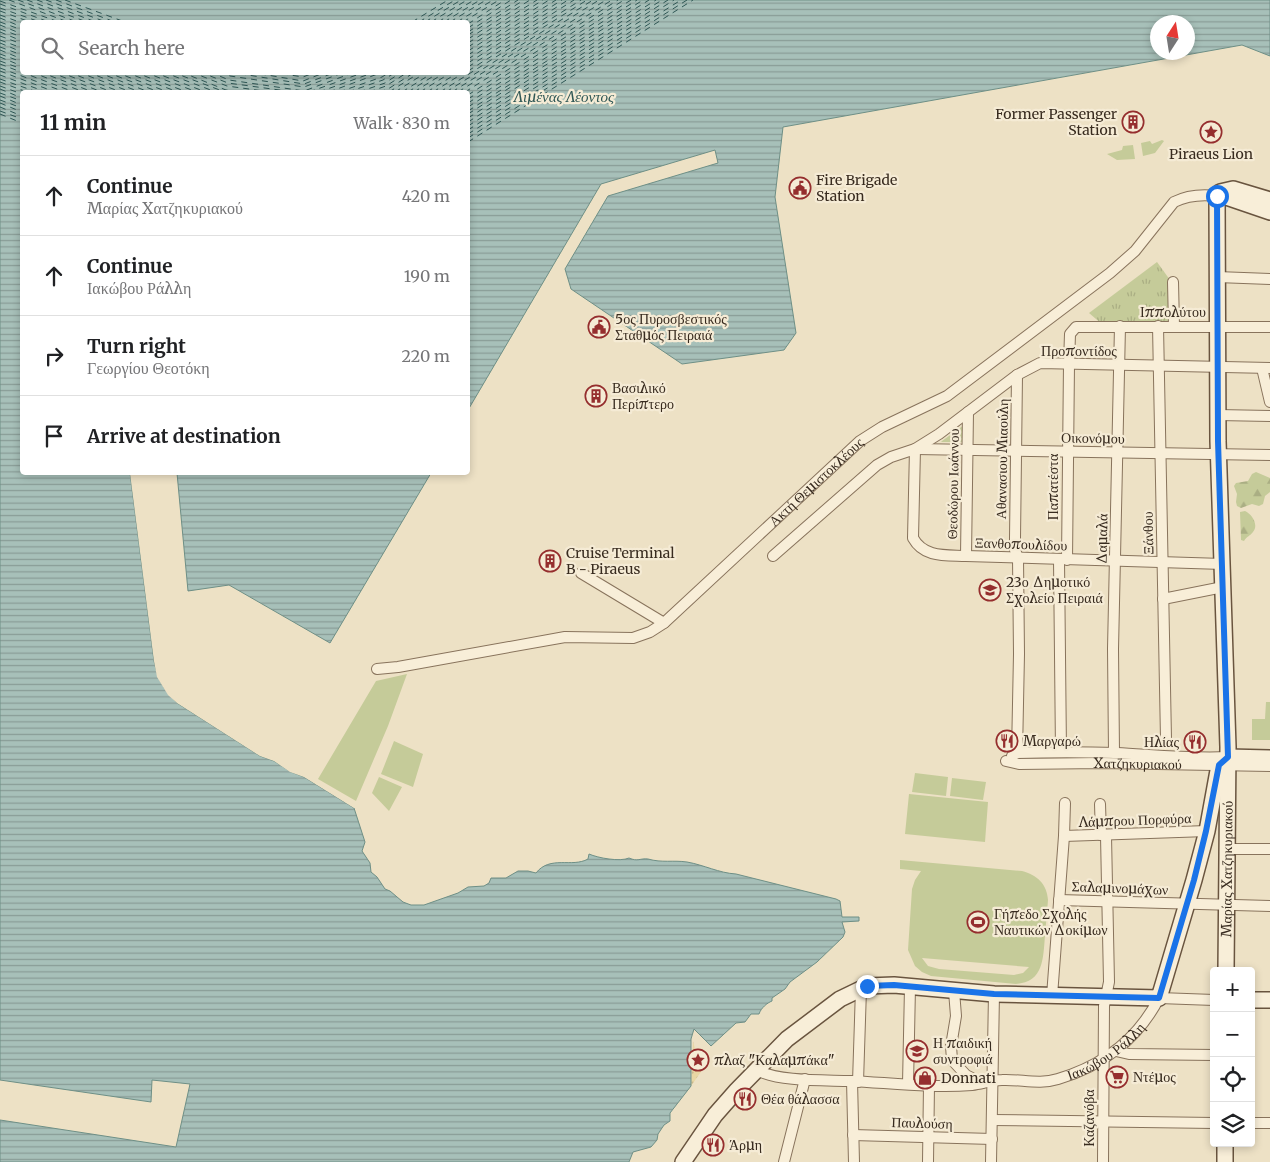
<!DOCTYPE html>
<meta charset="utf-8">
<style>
body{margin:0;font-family:Merriweather,serif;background:#f6f6f6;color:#202124}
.controls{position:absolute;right:15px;bottom:15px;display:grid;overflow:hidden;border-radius:5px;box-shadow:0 2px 8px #0003}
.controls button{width:45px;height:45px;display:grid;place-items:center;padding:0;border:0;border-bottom:1px solid #e0e0e0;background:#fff;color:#202124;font:25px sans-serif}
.compass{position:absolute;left:1150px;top:15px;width:45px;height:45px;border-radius:50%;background:#fff;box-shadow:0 2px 8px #0003;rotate:12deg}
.stop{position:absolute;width:15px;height:15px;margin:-11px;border:4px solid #1a73e8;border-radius:50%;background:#fff}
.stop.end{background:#1a73e8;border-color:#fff;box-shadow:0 1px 5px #0008}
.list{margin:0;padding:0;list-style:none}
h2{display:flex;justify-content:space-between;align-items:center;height:65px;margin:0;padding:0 20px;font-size:21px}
h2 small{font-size:16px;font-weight:400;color:#757577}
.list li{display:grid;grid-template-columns:32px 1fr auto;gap:15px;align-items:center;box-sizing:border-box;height:80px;padding:0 20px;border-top:1px solid #e0e0e0}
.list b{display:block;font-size:19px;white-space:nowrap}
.list p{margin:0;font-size:16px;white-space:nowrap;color:#757577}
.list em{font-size:16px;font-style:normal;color:#757577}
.icon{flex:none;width:28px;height:28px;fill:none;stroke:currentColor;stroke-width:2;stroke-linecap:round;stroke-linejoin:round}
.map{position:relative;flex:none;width:1270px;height:1162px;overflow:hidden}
.search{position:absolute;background:#fff;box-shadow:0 2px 8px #0003;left:20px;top:20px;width:450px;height:55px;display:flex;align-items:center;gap:12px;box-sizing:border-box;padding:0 18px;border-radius:5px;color:#757577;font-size:19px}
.panel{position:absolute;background:#fff;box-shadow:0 2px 8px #0003;left:20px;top:90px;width:450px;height:385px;border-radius:5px}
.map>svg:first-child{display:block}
.grass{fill:#c5cb99;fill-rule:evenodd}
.forest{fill:url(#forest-firs)}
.sand{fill:url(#sand-dots)}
.park{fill:url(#park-tufts)}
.water{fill:url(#water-rules);stroke:#6e8f86;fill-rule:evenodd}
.pier{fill:#ede1c5}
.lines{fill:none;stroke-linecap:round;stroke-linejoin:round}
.ferry{stroke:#2f5755;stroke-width:1;stroke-dasharray:6 5;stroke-linecap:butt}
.street-casing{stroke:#88735c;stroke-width:12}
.secondary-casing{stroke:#69543f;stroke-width:18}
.street{stroke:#f8eed8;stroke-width:10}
.secondary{stroke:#f8eed8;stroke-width:15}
.route{stroke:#1a73e8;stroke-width:6}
.labels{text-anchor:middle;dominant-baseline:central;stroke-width:4.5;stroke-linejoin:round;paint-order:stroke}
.poi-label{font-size:14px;fill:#382b1f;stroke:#f5ebd5;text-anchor:start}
.street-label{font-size:14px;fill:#382b1f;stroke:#f5ebd5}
.water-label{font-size:15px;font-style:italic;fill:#2f5755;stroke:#f5ebd5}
</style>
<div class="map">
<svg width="1270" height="1162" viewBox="0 0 1270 1162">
<defs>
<pattern id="forest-firs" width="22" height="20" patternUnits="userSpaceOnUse" patternTransform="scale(1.25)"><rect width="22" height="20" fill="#c5cb99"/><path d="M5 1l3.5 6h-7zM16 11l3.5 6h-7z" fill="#aaae83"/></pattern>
<pattern id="sand-dots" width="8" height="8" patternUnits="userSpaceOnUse" patternTransform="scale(1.25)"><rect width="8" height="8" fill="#e8d6a3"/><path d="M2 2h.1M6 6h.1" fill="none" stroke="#c8b88c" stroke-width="1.8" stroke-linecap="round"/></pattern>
<pattern id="park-tufts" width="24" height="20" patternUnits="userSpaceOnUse" patternTransform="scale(1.25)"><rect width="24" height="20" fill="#c5cb99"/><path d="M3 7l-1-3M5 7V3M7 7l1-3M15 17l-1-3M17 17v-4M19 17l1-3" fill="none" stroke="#aaae83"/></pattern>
<pattern id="water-rules" width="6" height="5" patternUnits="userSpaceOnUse" patternTransform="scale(1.25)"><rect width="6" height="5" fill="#a7c0b9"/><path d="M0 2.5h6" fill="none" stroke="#899c96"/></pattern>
</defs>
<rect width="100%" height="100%" fill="#ede1c5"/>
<path class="grass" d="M1162,140l2,1 -9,12 -12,3 -2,-13 9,-2 2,3z
M1133,145l2,14 -18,1 -10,-6 15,-4 1,-4z
M407,674l-19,52 -32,75 -38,-22 58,-98z
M1266,702h4v38h-18v-21h13z
M394,741l29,13 -10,33 -32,-13z
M915,773l33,4 -2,19 -34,-4z
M379,777l23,10 -13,24 -17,-18z
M952,778l34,4 -3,18 -33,-4z
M909,794l79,8 -3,40 -80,-8z
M900,860l122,11c15,4 25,13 26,29 -1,12 -2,24 -3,36 -2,22 -1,46 -29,48l-85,-8 -9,-4 -7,-6 -7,-16 4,-61 3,-9 6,-9 -21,-2zM922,958l107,9 -6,6 -9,2 -75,-6 -11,-3z"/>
<path class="forest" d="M964,425l-1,17h-22l1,-1z
M1256,472l14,6v14l-5,4 -2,8 -4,2 -7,-2 -11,4 -4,-2 -1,-4 1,-8 -3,-8 2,-3 12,-2 4,-7z
M1245,511c7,3 14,14 8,21 -3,4 -6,4 -9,9l-3,-1 -1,-28z"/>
<path class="sand" d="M693,1041l2,8 4,5 6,2 -2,13 -12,17z"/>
<path class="park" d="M1157,262l13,18 1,43 -68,2 -14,-12z"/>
<path class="water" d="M0,0h1270v56l-28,-11 -459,82 -8,70 21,136 -12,17 -102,14 -111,-75 -6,-20 43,-73 110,-33 -3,-13 -114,34 -133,226v-318h-446v380l108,1 24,188c4,19 10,29 23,42l83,53 14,5 17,11 13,5 50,31 11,34 -3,9 8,12 1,9 6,5 8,12 5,2 13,11 8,3h13l34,-12 10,-6 16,-1 5,-3 2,-5h15l12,-7h10l8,2c14,-18 36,-5 52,-14l1,-5c9,4 31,8 40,4 9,4 11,0 19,1 14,4 25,1 39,3 17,3 32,11 49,12l100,25 4,2 2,16h17v4l-17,1 3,10 -2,5 -26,25 -27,20 -5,7 -13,9v3c-5,2 -11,7 -13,13h-8l-6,8 -9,1 -25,23 -17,-17 -3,10v47l-21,27v8l-6,4 -6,9 -1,6 -6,7 -18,5 -4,10h-629v-42l176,27 14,-63 -38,-4 -1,22 -151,-22zM22,22h446v50h-446zM1158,22h30v30h-30z
M177,473v-1l254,1 -101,170 -101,-58 -41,6z"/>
<path class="pier" d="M133,472l24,189 3,15 5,10 14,15 71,46 11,7 14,5 17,11 13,4 42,26 8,5 -1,3 -50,-31 -14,-5 -16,-11 -14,-5 -83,-53 -9,-8 -11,-18 -3,-16 -24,-188z"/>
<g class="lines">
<path class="ferry" d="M9,0l59,22
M18,0l59,22
M27,0l60,22
M37,0l59,22
M46,0l60,22
M56,0l59,22
M65,0l60,22
M0,1l59,21
M0,4l49,18
M0,8l40,14
M0,11l30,11
M0,15l22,8
M0,18l22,9
M0,22l22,8
M412,22l36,-22
M419,22l36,-22
M425,22l36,-22
M431,22l36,-22
M438,22l36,-22
M444,22l36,-22
M450,22l36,-22
M457,22l36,-22
M463,22l36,-22
M468,24l37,-24
M0,25l22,9
M468,28l43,-28
M0,29l22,8
M0,32l22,9
M468,32l50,-32
M468,35l56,-35
M0,36l22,8
M468,39l62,-39
M0,40l22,8
M0,43l22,9
M468,43l69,-43
M0,47l22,8
M468,47l75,-47
M0,50l22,9
M468,51l81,-51
M0,54l22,8
M468,55l88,-55
M0,57l22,9
M468,59l94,-59
M0,61l22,8
M468,63l100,-63
M0,64l74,28
M468,67l106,-67
M0,68l65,24
M0,71l55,21
M468,71l113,-71
M31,72l53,20
M40,72l53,20
M50,72l52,20
M59,72l53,20
M68,72l53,20
M78,72l53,20
M87,72l53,20
M97,72l52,20
M106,72l53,20
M115,72l53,20
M125,72l53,20
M134,72l53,20
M144,72l53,20
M153,72l53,20
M163,72l53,20
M172,72l53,20
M181,72l45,18 21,2
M191,72l36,14 44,6
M200,72l28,11 66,9
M210,72l19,8 75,11 51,-19
M219,72l11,4 74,11 41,-15
M229,72l75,12 32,-12
M249,72l54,9 23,-9
M271,72l32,5 13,-5
M293,72l10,2 4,-2
M0,75l46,17
M0,79l37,13
M0,82l27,10
M0,86l22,8
M0,89l22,9
M309,92l56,-20
M319,92l56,-20
M329,92l54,-20
M339,92l43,-15 8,-5
M348,92l35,-12 13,-8
M359,92l26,-9 17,-11
M369,92l17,-6 22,-14
M379,92l9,-3 27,-17
M389,92l32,-20
M395,92l32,-20
M402,92l32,-20
M408,92l32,-20
M414,92l32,-20
M420,92l32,-20
M427,92l32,-20
M433,92l32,-20
M440,92l147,-92
M446,92l147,-92
M452,92l147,-92
M458,92l148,-92
M465,92l147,-92
M0,93l22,8
M468,95l150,-95
M0,96l22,9
M468,99l156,-99
M0,100l22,8
M0,103l22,9
M468,103l163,-103
M0,107l22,9
M468,107l169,-107
M0,111l22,8
M468,111l175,-111
M0,114l22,9
M468,114l181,-114
M468,118l188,-118
M468,122l194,-122
M468,126l200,-126
M468,130l206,-130
M468,134l213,-134
M468,138l219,-138
M468,142l225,-142"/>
<g class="street-casing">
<g id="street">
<path d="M1217,277l53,2"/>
<path d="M1173,282l1,44"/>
<path d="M1158,326l8,413"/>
<path d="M1262,368l8,34"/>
<path d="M1218,415l52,1"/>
<path d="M915,449l-2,89c11,20 33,17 53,18l257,8"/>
<path d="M916,449l354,6"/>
<path d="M773,556l104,-91 14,-8 24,-8 24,-15 78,-59 23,-12 230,5"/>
<path d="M966,556l2,-144"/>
<path d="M1059,560l2,192"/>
<path d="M1067,560l2,-196 1,-30 6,-7h194"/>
<path d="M581,573l83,50"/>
<path d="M1163,599l60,-12"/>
<path id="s1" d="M377,669l21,-2 167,-30 68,1 17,-6 14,-9 196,-182 22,-14 65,-31 163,-123 25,-22 39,-49c14,-7 27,-8 43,-6"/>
<path d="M1017,753l2,-99 -1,-96 -3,-8v-12l2,-163"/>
<path d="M1114,753l-1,-104 7,-323"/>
<path d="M1012,756l5,-3c33,-1 67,-1 100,0 37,2 74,6 111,4"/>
<path id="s2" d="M1006,761l13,3 82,-1 169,3"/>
<path d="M1100,804l1,31"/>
<path d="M1064,836l143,-5"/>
<path d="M1227,849h43"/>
<path d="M1059,900l211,6"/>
<path d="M954,991l2,25 -5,30 1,14 14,15 16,8"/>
<path d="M1052,996l12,-160 1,-33"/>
<path d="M1116,1051l13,3 85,1"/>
<path id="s3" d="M757,1070c22,12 67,10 93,11 41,2 82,7 122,4 10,-1 19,-5 30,-5 19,-1 37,5 56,-1 44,-13 80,-40 101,-81l55,2"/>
<path d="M852,1081l2,81"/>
<path d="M858,1082l3,-93"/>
<path d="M908,1084l2,-97"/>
<path d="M992,1120l222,3"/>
<path d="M1251,1123h19"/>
<path d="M853,1135l139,4"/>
<path d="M784,1162l21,-83"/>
<path d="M928,1162l1,-77"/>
<path d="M991,1162l3,-168"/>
<path d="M1103,1162l1,-156 5,-24 -3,-146"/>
</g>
</g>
<g class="secondary-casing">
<g id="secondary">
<path d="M1223,194l6,4 41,14"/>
<path d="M1228,757l42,1"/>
<path id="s4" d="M1226,971l2,-224 -10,-306 -1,-245 3,-4 13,-3 37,11"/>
<path d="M1251,1000h19"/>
<path d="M683,1162l32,-47 22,-25 50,-51 53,-40 27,-13 27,-1 100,9 165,4 35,-118 13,-49 12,-66 8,-7"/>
<path d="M1225,1162v-19"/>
</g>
</g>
<use href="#street" class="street"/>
<use href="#secondary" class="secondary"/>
</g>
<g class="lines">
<path class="route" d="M867,986l27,-1 100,9 165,4 35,-118 12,-49 13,-66 9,-8 -10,-316 -1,-245"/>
</g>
<defs>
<g id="building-ring" transform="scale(1.125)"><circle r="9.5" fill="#f5ebd5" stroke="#952e2e" stroke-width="1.5"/><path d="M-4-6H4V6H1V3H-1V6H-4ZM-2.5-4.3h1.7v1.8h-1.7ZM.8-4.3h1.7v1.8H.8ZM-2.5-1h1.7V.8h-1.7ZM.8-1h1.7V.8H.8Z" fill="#952e2e"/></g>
<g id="sight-ring" transform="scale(1.125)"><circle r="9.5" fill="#f5ebd5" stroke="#952e2e" stroke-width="1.5"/><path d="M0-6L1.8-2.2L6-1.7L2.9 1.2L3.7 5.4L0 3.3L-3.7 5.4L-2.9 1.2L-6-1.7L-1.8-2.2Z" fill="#952e2e"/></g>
<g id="civic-ring" transform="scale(1.125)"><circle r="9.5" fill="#f5ebd5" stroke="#952e2e" stroke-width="1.5"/><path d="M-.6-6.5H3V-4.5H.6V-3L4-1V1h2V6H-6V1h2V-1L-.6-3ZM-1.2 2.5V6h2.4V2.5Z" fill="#952e2e"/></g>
<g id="school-ring" transform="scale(1.125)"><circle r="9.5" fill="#f5ebd5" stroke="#952e2e" stroke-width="1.5"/><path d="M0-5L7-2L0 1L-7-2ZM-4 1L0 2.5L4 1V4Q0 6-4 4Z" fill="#952e2e"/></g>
<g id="restaurant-ring" transform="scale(1.125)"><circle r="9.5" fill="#f5ebd5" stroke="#952e2e" stroke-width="1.5"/><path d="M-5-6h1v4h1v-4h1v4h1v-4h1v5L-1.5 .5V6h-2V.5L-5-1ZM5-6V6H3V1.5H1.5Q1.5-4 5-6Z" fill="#952e2e"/></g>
<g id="stadium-ring" transform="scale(1.125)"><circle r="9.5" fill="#f5ebd5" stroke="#952e2e" stroke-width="1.5"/><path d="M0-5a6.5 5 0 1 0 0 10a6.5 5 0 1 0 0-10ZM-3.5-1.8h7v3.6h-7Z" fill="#952e2e"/></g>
<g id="supermarket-ring" transform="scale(1.125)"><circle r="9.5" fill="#f5ebd5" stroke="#952e2e" stroke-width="1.5"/><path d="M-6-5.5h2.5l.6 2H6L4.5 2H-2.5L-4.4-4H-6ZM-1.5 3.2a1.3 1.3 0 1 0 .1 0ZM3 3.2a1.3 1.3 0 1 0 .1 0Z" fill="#952e2e"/></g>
<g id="shop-ring" transform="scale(1.125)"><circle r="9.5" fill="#f5ebd5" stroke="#952e2e" stroke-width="1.5"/><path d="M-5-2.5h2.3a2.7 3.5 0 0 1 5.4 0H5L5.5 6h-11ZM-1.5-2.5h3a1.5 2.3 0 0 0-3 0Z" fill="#952e2e"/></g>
</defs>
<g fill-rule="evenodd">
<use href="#building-ring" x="1133" y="122"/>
<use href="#sight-ring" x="1211" y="132"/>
<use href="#civic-ring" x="800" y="188"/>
<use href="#civic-ring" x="599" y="327"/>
<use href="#building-ring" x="596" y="396"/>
<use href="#building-ring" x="550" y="561"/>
<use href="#school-ring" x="990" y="590"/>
<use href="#restaurant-ring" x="1007" y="741"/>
<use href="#restaurant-ring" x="1195" y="742"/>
<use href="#stadium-ring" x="978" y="922"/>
<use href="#school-ring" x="917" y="1051"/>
<use href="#sight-ring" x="698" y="1060"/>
<use href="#supermarket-ring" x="1117" y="1077"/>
<use href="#shop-ring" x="925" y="1078"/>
<use href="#restaurant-ring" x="745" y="1099"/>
<use href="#restaurant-ring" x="713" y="1145"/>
</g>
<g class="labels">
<g class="poi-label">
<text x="1117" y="114" text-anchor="end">Former Passenger<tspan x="1117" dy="16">Station</tspan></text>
<text x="1211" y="154" text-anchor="middle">Piraeus Lion</text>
<text x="816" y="180">Fire Brigade<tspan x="816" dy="16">Station</tspan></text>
<text x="615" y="319">5ος Πυροσβεστικός<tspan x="615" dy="16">Σταθμός Πειραιά</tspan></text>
<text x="612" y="388">Βασιλικό<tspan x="612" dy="16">Περίπτερο</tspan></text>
<text x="566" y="553">Cruise Terminal<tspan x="566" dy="16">B - Piraeus</tspan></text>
<text x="1006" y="582">23ο Δημοτικό<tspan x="1006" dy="16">Σχολείο Πειραιά</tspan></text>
<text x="1023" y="741">Μαργαρώ</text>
<text x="1179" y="742" text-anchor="end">Ηλίας</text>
<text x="994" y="914">Γήπεδο Σχολής<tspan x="994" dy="16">Ναυτικών Δοκίμων</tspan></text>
<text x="933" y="1043">Η παιδική<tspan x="933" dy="16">συντροφιά</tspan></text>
<text x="714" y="1060">πλαζ "Καλαμπάκα"</text>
<text x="1133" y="1077">Ντέμος</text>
<text x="941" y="1078">Donnati</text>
<text x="761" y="1099">Θέα θάλασσα</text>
<text x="729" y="1145">Άρμη</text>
</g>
<g class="street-label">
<text x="1173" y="312">Ιππολύτου</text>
<text x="1079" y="351">Προποντίδος</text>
<text transform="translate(1093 438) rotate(1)">Οικονόμου</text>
<text transform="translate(1002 459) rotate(-89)">Αθανασιου Μιαούλη</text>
<text stroke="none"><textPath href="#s1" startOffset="501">Ακτή Θεμιστοκλέους</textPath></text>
<text transform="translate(953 484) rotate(-89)">Θεοδώρου Ιωάννου</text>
<text transform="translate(1053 487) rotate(-90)">Παπατέστα</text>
<text transform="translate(1148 533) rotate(-91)">Ξάνθου</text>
<text transform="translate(1102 539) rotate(-89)">Δαμαλά</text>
<text transform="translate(1021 544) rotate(2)">Ξανθοπουλίδου</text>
<text stroke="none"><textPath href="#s2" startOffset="132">Χατζηκυριακού</textPath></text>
<text transform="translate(1135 820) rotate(-2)">Λάμπρου Πορφύρα</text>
<text stroke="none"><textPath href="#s4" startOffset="102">Μαρίας Χατζηκυριακού</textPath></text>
<text transform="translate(1120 888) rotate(2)">Σαλαμινομάχων</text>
<text stroke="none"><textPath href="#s3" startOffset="359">Ιακώβου Ράλλη</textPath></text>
<text transform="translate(1089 1118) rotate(-90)">Καζανόβα</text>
<text transform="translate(922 1123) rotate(2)">Παυλούση</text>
</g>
<g class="water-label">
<text x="564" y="96">Λιμένας Λέοντος</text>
</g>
</g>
</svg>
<div class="controls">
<button>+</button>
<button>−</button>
<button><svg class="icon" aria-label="locate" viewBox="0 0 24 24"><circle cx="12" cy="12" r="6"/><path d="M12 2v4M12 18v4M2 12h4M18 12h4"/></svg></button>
<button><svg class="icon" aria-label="layers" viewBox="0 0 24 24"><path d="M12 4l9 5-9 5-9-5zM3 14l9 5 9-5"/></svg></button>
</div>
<svg class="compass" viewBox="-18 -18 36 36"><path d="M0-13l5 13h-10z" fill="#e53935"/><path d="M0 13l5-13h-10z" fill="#757577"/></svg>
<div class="stop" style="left:1217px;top:196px"></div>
<div class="stop end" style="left:867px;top:986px"></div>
<div class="search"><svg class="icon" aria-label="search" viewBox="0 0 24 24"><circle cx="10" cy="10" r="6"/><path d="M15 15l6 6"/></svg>Search here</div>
<section class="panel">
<h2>11 min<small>Walk · 830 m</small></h2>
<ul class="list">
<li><svg class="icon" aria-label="ahead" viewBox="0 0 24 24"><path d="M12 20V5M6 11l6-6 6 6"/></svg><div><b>Continue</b><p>Μαρίας Χατζηκυριακού</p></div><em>420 m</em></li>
<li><svg class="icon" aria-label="ahead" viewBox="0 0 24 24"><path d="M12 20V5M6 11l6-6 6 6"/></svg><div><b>Continue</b><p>Ιακώβου Ράλλη</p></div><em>190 m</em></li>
<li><svg class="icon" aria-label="right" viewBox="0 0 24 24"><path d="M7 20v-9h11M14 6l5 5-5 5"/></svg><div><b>Turn right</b><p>Γεωργίου Θεοτόκη</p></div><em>220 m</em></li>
<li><svg class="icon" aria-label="arrive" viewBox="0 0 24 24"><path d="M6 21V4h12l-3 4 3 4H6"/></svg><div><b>Arrive at destination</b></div></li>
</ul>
</section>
</div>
